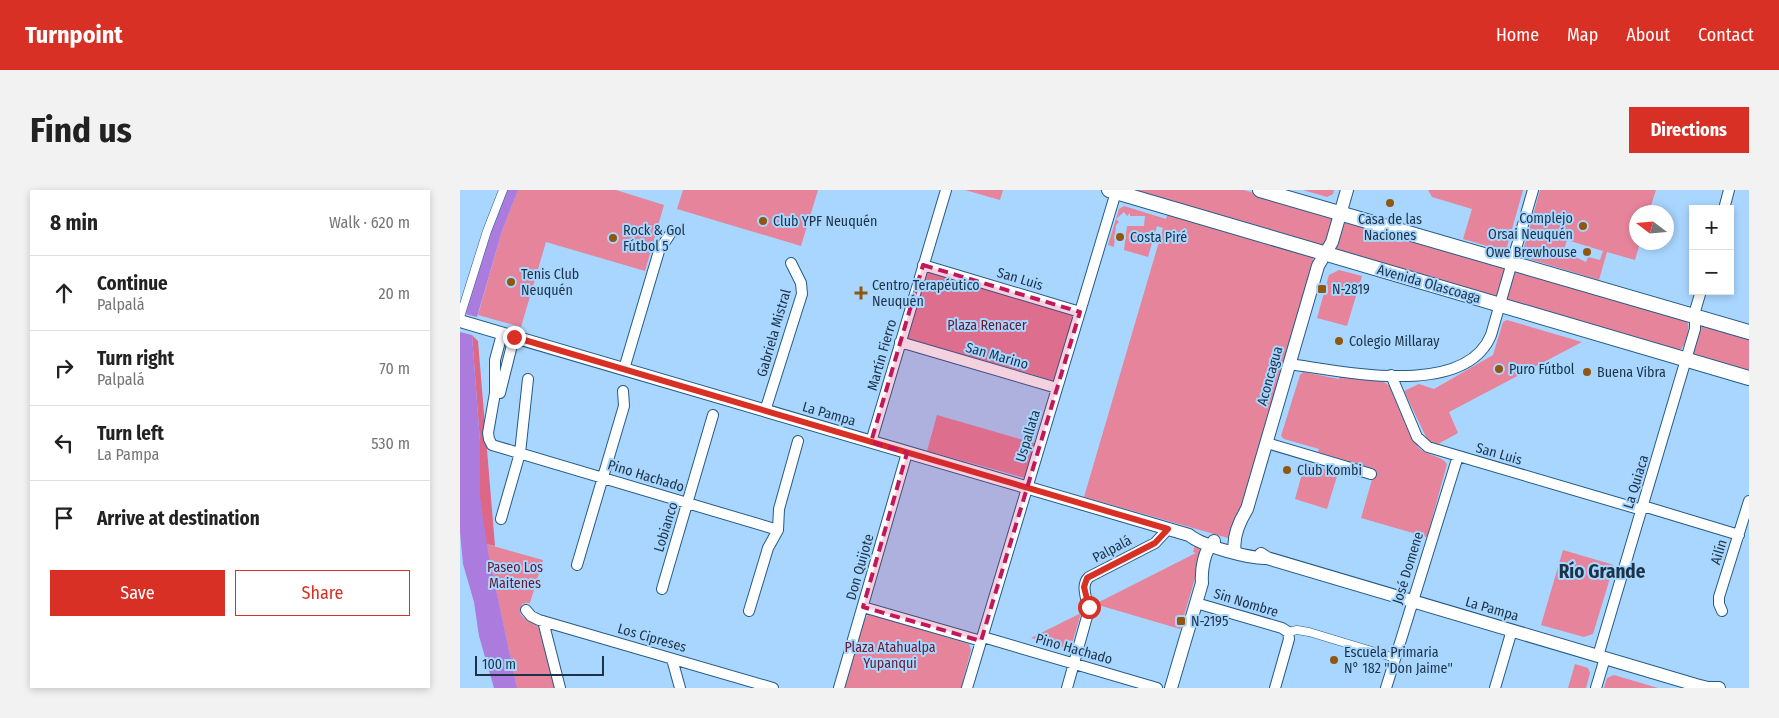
<!DOCTYPE html>
<meta charset="utf-8">
<style>
body{margin:0;font-family:"Fira Sans Condensed",sans-serif;background:#f2f2f2;color:#222}
.controls{position:absolute;right:15px;top:15px;display:grid;overflow:hidden;border-radius:0px;box-shadow:0 2px 8px #0003}
.controls button{width:45px;height:45px;display:grid;place-items:center;padding:0;border:0;border-bottom:1px solid #e0e0e0;background:#fff;color:#222;font:25px sans-serif}
.compass{position:absolute;left:1169px;top:15px;width:45px;height:45px;border-radius:50%;background:#fff;box-shadow:0 2px 8px #0003;rotate:286deg}
.scale{position:absolute;left:15px;bottom:12px;width:129px;box-sizing:border-box;padding-left:5px;border:2px solid #1c3347;border-top:0;font-size:14px;line-height:18px;white-space:nowrap;color:#1c3347;-webkit-text-stroke:4px #a9d6ff;paint-order:stroke}
.stop{position:absolute;width:15px;height:15px;margin:-11px;border:4px solid #d93025;border-radius:50%;background:#fff}
.stop.end{background:#d93025;border-color:#fff;box-shadow:0 1px 5px #0008}
.list{margin:0;padding:0;list-style:none}
h2{display:flex;justify-content:space-between;align-items:center;height:65px;margin:0;padding:0 20px;font-size:21px}
h2 small{font-size:16px;font-weight:400;color:#767676}
.list li{display:grid;grid-template-columns:32px 1fr auto;gap:15px;align-items:center;box-sizing:border-box;height:75px;padding:0 20px;border-top:1px solid #e0e0e0}
.list b{display:block;font-size:19px;white-space:nowrap}
.list p{margin:0;font-size:16px;white-space:nowrap;color:#767676}
.list em{font-size:16px;font-style:normal;color:#767676}
.actions{display:flex;gap:10px;padding:15px 20px}
.actions a{flex:1;padding:11px 0;border:1px solid #d93025;border-radius:0px;text-align:center;font-size:18px;color:#d93025}
.actions .main{background:#d93025;color:#fff}
.icon{flex:none;width:28px;height:28px;fill:none;stroke:currentColor;stroke-width:2;stroke-linecap:round;stroke-linejoin:round}
.map{position:relative;flex:none;width:1289px;height:498px;overflow:hidden;border-radius:0px}
header{display:flex;align-items:center;gap:30px;box-sizing:border-box;height:70px;padding:0 25px;background:#d93025;color:#fff}
header strong{font-size:24px}
nav{display:flex;gap:28px;margin-inline-start:auto;font-size:18px}
.intro{display:flex;align-items:center;justify-content:space-between;box-sizing:border-box;height:120px;padding:0 30px}
h1{margin:0;font-size:35px}
.button{padding:12px 22px;border-radius:0px;background:#d93025;color:#fff;font-size:18px;font-weight:700}
main{display:flex;gap:30px;padding:0 30px}
aside{flex:1;background:#fff;border-radius:0px;box-shadow:0 2px 8px #0003}
.map>svg:first-child{display:block}
.green{fill:#e5849a;fill-rule:evenodd}
.forest{fill:#dc6786}
.water{fill:#ac7bde}
.lines{fill:none;stroke-linecap:round;stroke-linejoin:round}
.pedestrian-casing{stroke:#235b87;stroke-width:9}
.minor-casing{stroke:#235b87;stroke-width:12}
.tertiary-casing{stroke:#235b87;stroke-width:14}
.secondary-casing{stroke:#235b87;stroke-width:16}
.pedestrian{stroke:#fff;stroke-width:8}
.minor{stroke:#fff;stroke-width:10}
.tertiary{stroke:#fff;stroke-width:12}
.secondary{stroke:#fff;stroke-width:14}
.route{stroke:#d93025;stroke-width:6}
.marked{fill:#c2185b;fill-opacity:0.2;stroke:#c2185b;stroke-width:4;stroke-dasharray:10 6;stroke-linejoin:round}
.poi-dot{fill:#8f570f;stroke:#a9d6ff;stroke-width:2}
.labels{text-anchor:middle;dominant-baseline:central;stroke-width:4;stroke-linejoin:round;paint-order:stroke}
.poi-label{font-size:14px;fill:#1c3347;stroke:#a9d6ff;text-anchor:start}
.street-label{font-size:14px;fill:#1c3347;stroke:#a9d6ff}
.park-label{font-size:14px;fill:#651b32;stroke:#a9d6ff}
.district-label{font-size:19px;font-weight:bold;fill:#1c3347;stroke:#a9d6ff}
</style>
<header>
<strong>Turnpoint</strong>
<nav><a>Home</a><a>Map</a><a>About</a><a>Contact</a></nav>
</header>
<div class="intro"><h1>Find us</h1><a class="button">Directions</a></div>
<main>
<aside>
<h2>8 min<small>Walk · 620 m</small></h2>
<ul class="list">
<li><svg class="icon" aria-label="ahead" viewBox="0 0 24 24"><path d="M12 20V5M6 11l6-6 6 6"/></svg><div><b>Continue</b><p>Palpalá</p></div><em>20 m</em></li>
<li><svg class="icon" aria-label="right" viewBox="0 0 24 24"><path d="M7 20v-9h11M14 6l5 5-5 5"/></svg><div><b>Turn right</b><p>Palpalá</p></div><em>70 m</em></li>
<li><svg class="icon" aria-label="left" viewBox="0 0 24 24"><path d="M17 20v-9H6M10 6l-5 5 5 5"/></svg><div><b>Turn left</b><p>La Pampa</p></div><em>530 m</em></li>
<li><svg class="icon" aria-label="arrive" viewBox="0 0 24 24"><path d="M6 21V4h12l-3 4 3 4H6"/></svg><div><b>Arrive at destination</b></div></li>
</ul>
<div class="actions"><a class="main">Save</a><a>Share</a></div>
</aside>
<div class="map">
<svg width="1289" height="498" viewBox="0 0 1289 498">
<rect width="100%" height="100%" fill="#a9d6ff"/>
<path class="green" d="M58,0h98l48,15 -19,66 -99,-29 -25,85 -43,-12 24,-84z
M223,0h135l-17,56 -124,-37z
M505,0h38l-3,10z
M667,0h117l82,24 7,5 -5,20 -6,8z
M843,0h31l-1,4 -6,3z
M968,0h95l-16,57 -6,3 -38,-11 9,-30 -40,-12z
M1080,0h116l-7,22h-13v30l4,1 -5,17 -28,-8 -8,28 -73,-22 -3,-7zM1107,50l36,11 -3,9 -12,-3 -2,5 -11,-5 1,-4 -12,-3z
M664,16l42,13 2,-7 145,43v8l-80,270 -5,5 -144,-41 79,-269 -6,-2 -9,31 -24,-7 3,-24h17l1,-10h-15v-3l-3,3 -3,-4 -8,7 3,3 -3,3 -2,22 -6,-2 11,-36z
M885,31l159,47 1,2 -8,25 -2,2 -159,-47v-5z
M879,80l23,6 -15,50 -30,-8 12,-43z
M468,81l145,44 -18,66 -146,-42 -2,-3 18,-63z
M1056,81l170,49c6,8 0,25 -7,31l-172,-50v-5z
M1047,130l75,22 -133,70 9,21 -20,11 -10,-3 -24,-50 15,-7 15,5 59,-34 10,-33z
M1242,135l47,11v37l-54,-18 -2,-3 5,-20z
M843,182l36,7 1,-4 42,6 8,5 28,61c8,9 23,8 29,17l-20,73 -66,-19 14,-49 -57,-17 1,-3 -35,-10 -3,-3 19,-61z
M477,225l100,29 -12,34 -98,-27z
M845,273l33,10 -11,36 -32,-10z
M26,354l57,16 -13,43h-4l-4,1 -2,9c4,8 14,8 19,15l16,60h-38z
M735,355l6,4 1,6 -22,74 -85,-25 101,-51 -3,-1z
M1103,360l51,15 -21,69 -9,3 -43,-12z
M621,423l-9,31 -7,4 -34,-10z
M408,425h6l95,29 2,6 -10,38h-116l19,-68z
M1115,474l13,4 2,5 -4,15h-18z
M1154,485l44,13h-54l3,-10z"/>
<path class="forest" d="M12,145l6,6 17,205 -9,-2 -8,-58 2,-44z"/>
<path class="water" d="M46,0h12l-16,41 -25,86 -12,-3 27,-89z
M0,142l12,3 8,107v55l8,55 29,136h-23l-15,-52 -5,-34 -11,-38 -3,-32z"/>
<g class="lines">
<g class="pedestrian-casing">
<path id="pedestrian" d="M0,127l27,-86 16,-41
M828,442l9,-2 12,2 86,26"/>
</g>
<g class="minor-casing">
<path id="minor" d="M1264,19l5,-19
M463,75l157,47
M42,144l-7,26v33l-7,40 1,6 3,6 286,85
M440,152l157,46
M829,174c53,7 176,35 202,-29l42,-145
M164,179l35,-118 13,-20
M931,185l26,62 11,10 214,63
M40,203l14,-56
M305,221l37,-117 -1,-11 -10,-20
M411,252l75,-252
M807,253l104,31
M1183,316l96,29
M41,329l19,-66 8,-74
M117,375l47,-159 -1,-15
M202,399l51,-174
M736,413l86,25 6,4 1,7 -14,49
M403,417l118,34
M66,420l5,6 8,4 234,68
M289,421l19,-63 10,-18 1,-21 19,-68
M1262,421l-3,-7v-7l30,-96
M83,431l17,67
M523,447l174,51
M1138,466l97,-327v-18l6,-20
M212,469l8,29
M379,498l68,-235
M507,498l149,-496
M607,498l21,-75c1,-12 -9,-27 1,-36l66,-34 13,-14
M926,498l72,-232
M1035,498l17,-58
M1136,498l9,-30"/>
</g>
<g class="tertiary-casing">
<path id="tertiary" d="M0,131l729,214c13,11 62,24 78,23
M775,363c-3,-16 4,-31 12,-44l71,-243 14,-24 15,-52
M801,364l6,4 429,127 12,3h11
M711,498l31,-105c-1,-13 2,-33 12,-42"/>
</g>
<g class="secondary-casing">
<path id="secondary" d="M649,0l640,188
M800,0l489,142"/>
</g>
<use href="#pedestrian" class="pedestrian"/>
<use href="#minor" class="minor"/>
<use href="#tertiary" class="tertiary"/>
<use href="#secondary" class="secondary"/>
</g>
<g class="lines">
<path class="route" d="M54,147l654,192 -13,14 -68,35 -3,9 5,20"/>
</g>
<path class="marked" d="M463,75l157,47 -99,329 -118,-34 44,-154 -36,-11z"/>
<g class="poi-dot">
<circle cx="930" cy="13" r="5"/>
<circle cx="303" cy="31" r="5"/>
<circle cx="1123" cy="36" r="5"/>
<circle cx="660" cy="47" r="5"/>
<circle cx="153" cy="48" r="5"/>
<circle cx="1127" cy="62" r="5"/>
<circle cx="51" cy="92" r="5"/>
<rect x="857" y="94" width="10" height="10" rx="2.5"/>
<path d="M398.5 95.5h5v5h5v5h-5v5h-5v-5h-5v-5h5z"/>
<circle cx="879" cy="151" r="5"/>
<circle cx="1039" cy="179" r="5"/>
<circle cx="1127" cy="182" r="5"/>
<circle cx="827" cy="280" r="5"/>
<rect x="716" y="426" width="10" height="10" rx="2.5"/>
<circle cx="874" cy="470" r="5"/>
</g>
<g class="labels">
<g class="poi-label">
<text x="1113" y="28" text-anchor="end">Complejo<tspan x="1113" dy="16">Orsai Neuquén</tspan></text>
<text x="930" y="29" text-anchor="middle">Casa de las<tspan x="930" dy="16">Naciones</tspan></text>
<text x="313" y="31">Club YPF Neuquén</text>
<text x="163" y="40">Rock &amp; Gol<tspan x="163" dy="16">Fútbol 5</tspan></text>
<text x="670" y="47">Costa Piré</text>
<text x="1117" y="62" text-anchor="end">Owe Brewhouse</text>
<text x="61" y="84">Tenis Club<tspan x="61" dy="16">Neuquén</tspan></text>
<text x="412" y="95">Centro Terapéutico<tspan x="412" dy="16">Neuquén</tspan></text>
<text x="872" y="99">N-2819</text>
<text x="889" y="151">Colegio Millaray</text>
<text x="1049" y="179">Puro Fútbol</text>
<text x="1137" y="182">Buena Vibra</text>
<text x="837" y="280">Club Kombi</text>
<text x="731" y="431">N-2195</text>
<text x="884" y="462">Escuela Primaria<tspan x="884" dy="16">N° 182 "Don Jaime"</tspan></text>
</g>
<g class="street-label">
<text transform="translate(560 89) rotate(17)">San Luis</text>
<text transform="translate(969 94) rotate(16)">Avenida Olascoaga</text>
<text transform="translate(314 143) rotate(-74)">Gabriela Mistral</text>
<text transform="translate(422 165) rotate(-74)">Martín Fierro</text>
<text transform="translate(537 166) rotate(16)">San Marino</text>
<text transform="translate(810 186) rotate(-74)">Aconcagua</text>
<text transform="translate(369 224) rotate(16)">La Pampa</text>
<text transform="translate(568 246) rotate(-73)">Uspallata</text>
<text transform="translate(1039 264) rotate(16)">San Luis</text>
<text transform="translate(186 286) rotate(17)">Pino Hachado</text>
<text transform="translate(1176 292) rotate(-73)">La Quiaca</text>
<text transform="translate(206 337) rotate(-73)">Lobianco</text>
<text transform="translate(652 359) rotate(-28)">Palpalá</text>
<text transform="translate(1259 362) rotate(-73)">Ailín</text>
<text transform="translate(400 377) rotate(-74)">Don Quijote</text>
<text transform="translate(948 378) rotate(-73)">José Domene</text>
<text transform="translate(786 413) rotate(17)">Sin Nombre</text>
<text transform="translate(1032 419) rotate(16)">La Pampa</text>
<text transform="translate(192 448) rotate(16)">Los Cipreses</text>
<text transform="translate(614 459) rotate(16)">Pino Hachado</text>
</g>
<g class="park-label">
<text x="527" y="135">Plaza Renacer</text>
<text x="55" y="377">Paseo Los<tspan x="55" dy="16">Maitenes</tspan></text>
<text x="430" y="457">Plaza Atahualpa<tspan x="430" dy="16">Yupanqui</tspan></text>
</g>
<g class="district-label">
<text x="1142" y="381">Río Grande</text>
</g>
</g>
</svg>
<div class="controls">
<button>+</button>
<button>−</button>
</div>
<svg class="compass" viewBox="-18 -18 36 36"><path d="M0-13l5 13h-10z" fill="#e53935"/><path d="M0 13l5-13h-10z" fill="#767676"/></svg>
<div class="scale">100 m</div>
<div class="stop" style="left:629px;top:417px"></div>
<div class="stop end" style="left:54px;top:147px"></div>
</div>
</main>
